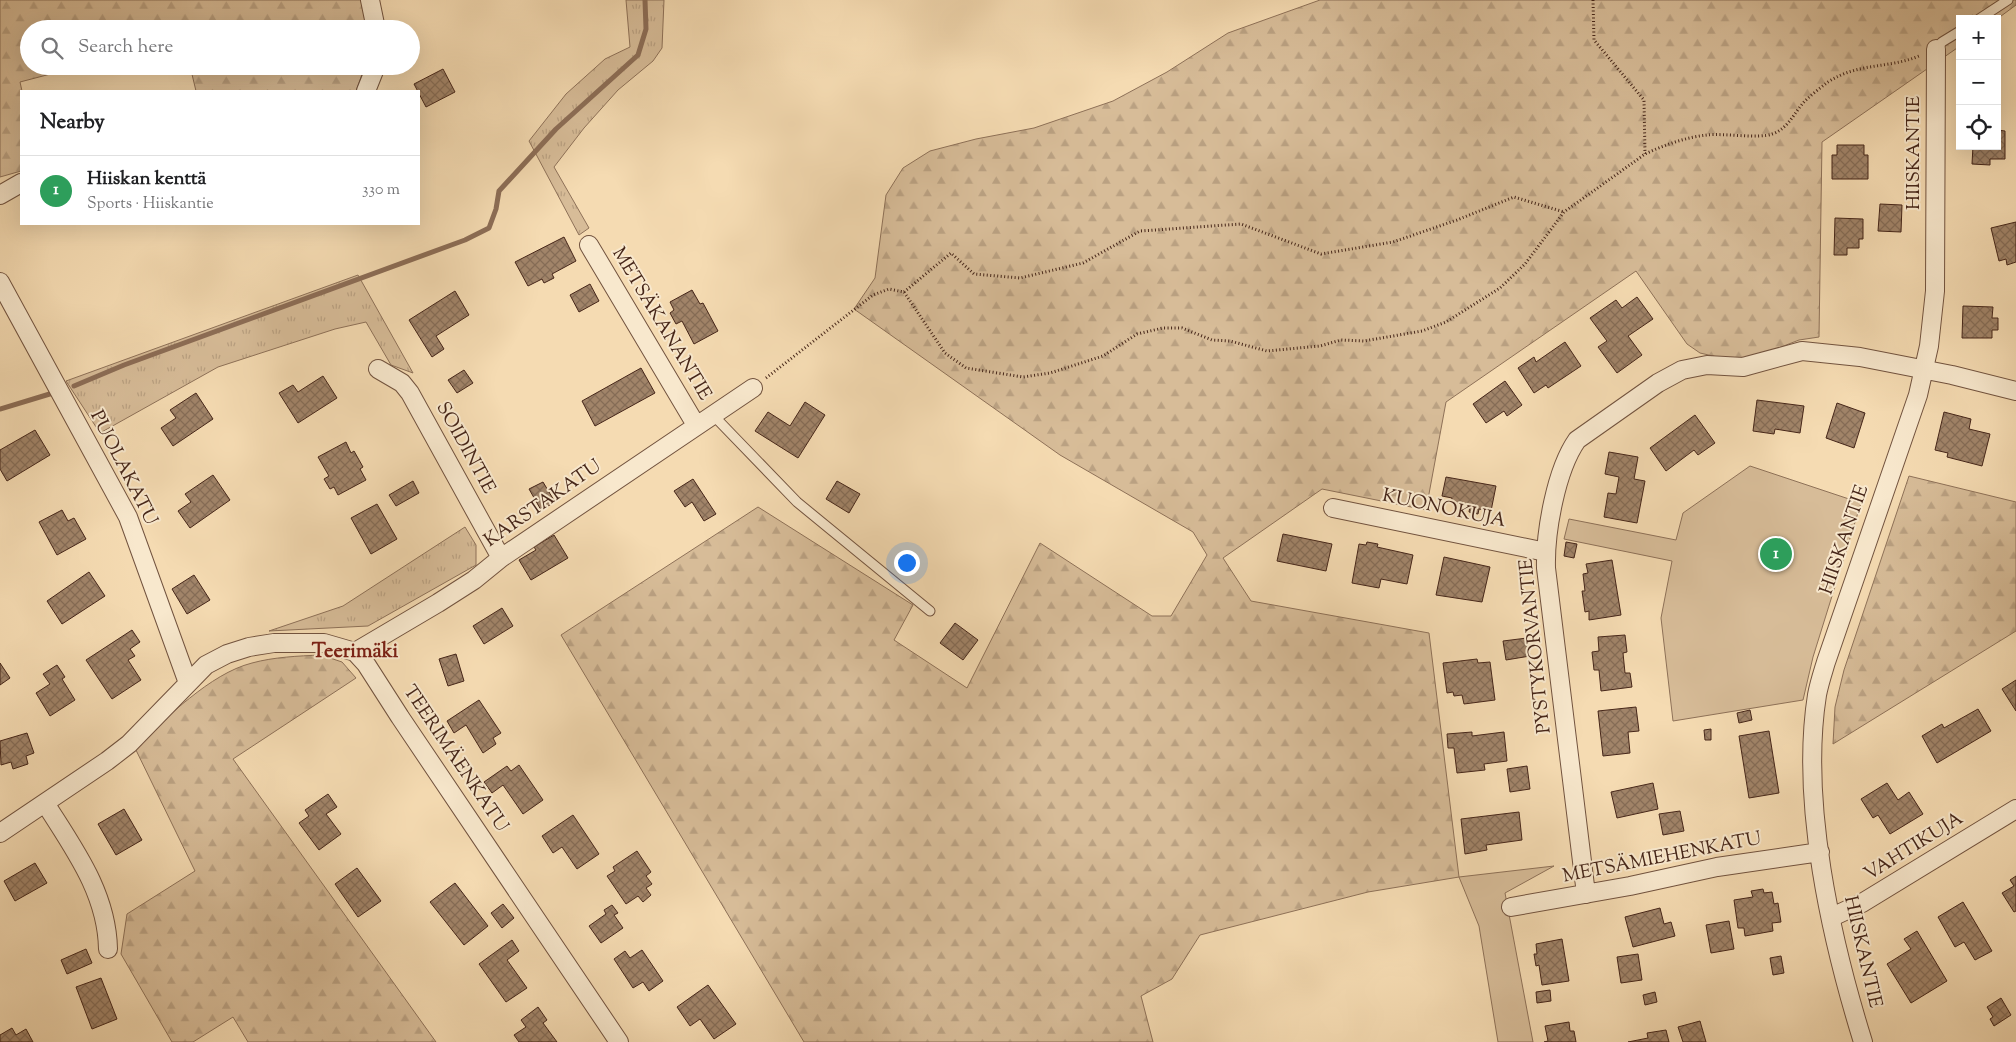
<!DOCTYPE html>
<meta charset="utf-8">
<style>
body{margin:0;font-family:"Sorts Mill Goudy",serif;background:#f2f2f2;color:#202124}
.controls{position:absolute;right:15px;top:15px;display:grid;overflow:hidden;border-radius:0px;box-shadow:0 5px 20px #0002}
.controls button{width:45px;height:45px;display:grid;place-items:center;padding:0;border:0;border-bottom:1px solid #e0e0e0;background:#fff;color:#202124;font:25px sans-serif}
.you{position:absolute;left:906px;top:562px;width:18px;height:18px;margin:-12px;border:4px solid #fff;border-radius:50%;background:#1a73e8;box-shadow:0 0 0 8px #1a73e833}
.badge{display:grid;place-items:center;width:32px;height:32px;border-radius:50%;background:#b45309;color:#fff;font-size:16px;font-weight:700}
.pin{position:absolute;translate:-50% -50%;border:2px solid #fff;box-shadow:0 1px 5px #0006}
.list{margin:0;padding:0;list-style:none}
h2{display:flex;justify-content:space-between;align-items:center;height:65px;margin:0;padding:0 20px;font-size:21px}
h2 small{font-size:16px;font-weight:400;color:#757577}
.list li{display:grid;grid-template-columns:32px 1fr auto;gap:15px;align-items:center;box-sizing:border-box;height:70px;padding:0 20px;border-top:1px solid #e0e0e0}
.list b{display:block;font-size:19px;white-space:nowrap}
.list p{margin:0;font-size:16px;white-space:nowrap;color:#757577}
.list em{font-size:16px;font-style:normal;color:#757577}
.icon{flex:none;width:28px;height:28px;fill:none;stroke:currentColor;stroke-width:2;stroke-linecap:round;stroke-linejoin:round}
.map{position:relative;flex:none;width:2016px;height:1042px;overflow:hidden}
.search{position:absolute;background:#fff;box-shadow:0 5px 20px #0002;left:20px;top:20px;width:400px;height:55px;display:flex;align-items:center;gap:12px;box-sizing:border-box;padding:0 18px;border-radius:28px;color:#757577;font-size:19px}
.panel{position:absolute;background:#fff;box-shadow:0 5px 20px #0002;left:20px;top:90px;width:400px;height:135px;border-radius:0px}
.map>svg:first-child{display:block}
.grass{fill:url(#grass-tufts);stroke:#8e7158}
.forest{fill:url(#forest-firs);stroke:#8e7158}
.park{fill:#d7bc98;stroke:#8e7158}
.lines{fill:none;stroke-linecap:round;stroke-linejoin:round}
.stream{stroke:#8c6d56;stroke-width:5}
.building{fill:url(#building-cross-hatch);stroke:#462619}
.lane-casing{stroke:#72533f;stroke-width:11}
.street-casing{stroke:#72533f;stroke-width:20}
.path{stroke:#462619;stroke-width:3;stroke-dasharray:1 2.5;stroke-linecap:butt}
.lane{stroke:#f8e8cd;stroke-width:9}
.street{stroke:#f8e8cd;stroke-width:18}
.labels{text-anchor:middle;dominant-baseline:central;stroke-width:4;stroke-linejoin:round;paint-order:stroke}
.street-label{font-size:19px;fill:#462619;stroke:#f8e8cd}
.neighbourhood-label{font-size:20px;font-weight:bold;fill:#7a1f14;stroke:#f8e8cd}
</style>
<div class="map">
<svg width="2016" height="1042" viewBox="0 0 2016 1042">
<defs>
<pattern id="grass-tufts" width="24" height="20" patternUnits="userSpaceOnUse" patternTransform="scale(1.25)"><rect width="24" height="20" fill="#d7bc98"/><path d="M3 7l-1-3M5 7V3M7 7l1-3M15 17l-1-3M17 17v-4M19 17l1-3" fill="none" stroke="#baa182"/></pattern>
<pattern id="forest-firs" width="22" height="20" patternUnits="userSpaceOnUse" patternTransform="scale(1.25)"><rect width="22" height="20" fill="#d7bc98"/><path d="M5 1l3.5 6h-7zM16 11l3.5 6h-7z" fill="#baa182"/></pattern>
<pattern id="building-cross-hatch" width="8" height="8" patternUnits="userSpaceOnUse" patternTransform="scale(1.25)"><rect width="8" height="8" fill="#a18469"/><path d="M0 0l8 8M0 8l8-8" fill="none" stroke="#856c56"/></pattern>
</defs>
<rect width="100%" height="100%" fill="#f5dbb2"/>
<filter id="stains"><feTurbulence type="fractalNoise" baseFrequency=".004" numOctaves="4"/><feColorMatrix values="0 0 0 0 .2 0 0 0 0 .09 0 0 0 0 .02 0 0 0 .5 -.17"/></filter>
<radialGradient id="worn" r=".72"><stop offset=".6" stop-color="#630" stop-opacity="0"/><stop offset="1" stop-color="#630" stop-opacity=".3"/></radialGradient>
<path class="grass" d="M626,0h38l-2,48 -9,13 -35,29 -34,38 -30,39 35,61 -10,7 -50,-94 37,-47 39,-35 25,-12z
M358,275l55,98 -22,-8 -25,-43 -31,7 -117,38 -118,66 -34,-52z
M465,527l11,18v20l-108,61 -99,5 74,-25z"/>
<path class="forest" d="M0,0h362l4,29h-337v37h52l-61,16 2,9 -1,80 -21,6z
M1320,0h696v5l-19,14h-37v27l-138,96 -3,195 -20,3 -46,18 -23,2 -30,-7 -13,-9 -51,-73 -190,131 -20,108 -104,-21 -99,69 28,43 178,32 30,244 -91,15 -168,43 -28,44 -31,17 12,46h-349l-243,-407 197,-128 155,98 -19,35 73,48 73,-145 112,73h19l36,-61 -14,-23 -133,-77 -206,-146 21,-31 11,-83 17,-27 27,-17 46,-12 58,-11 79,-27 54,-29 61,-39z
M190,66h175l-9,25h-160z
M1909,476l107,26v129l-183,113 2,-37 9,-37z
M321,655l21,7 14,16 -123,81 203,283h-188l-15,-25 -40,25h-21l-51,-88 6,-40 68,-43 -61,-125c34,-28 75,-72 118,-83 22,-6 46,-7 69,-8z"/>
<path class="park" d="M1750,466l111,37 -48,154 -10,43 -130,21 -12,-103 11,-57 -108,-22 5,-20 107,21 7,-27z
M1554,866l-49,27 28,149h-35l-19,-116 -20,-49z"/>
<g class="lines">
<path class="stream" d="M74,386l50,-21 341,-125 24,-12 7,-19 3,-18 57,-62 82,-74 8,-26 -1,-29
M0,409l53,-16"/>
</g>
<path class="building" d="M443,69l12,23 -29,15 -12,-23z
M1997,130l8,1v28h-15v6l-18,-1 1,-18h24z
M1837,145h27v10h4v24h-36v-24h5z
M1880,204l22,1 -1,27 -23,-1z
M1835,218l28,1v20h-4v9h-12v7h-13z
M2016,222v40l-9,3 -1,-6 -7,2 -8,-33z
M564,237l12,24 -24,13 2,4 -10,5 -2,-4 -14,7 -13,-24z
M590,284l9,17 -20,11 -9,-17z
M692,290l8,14 3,-1 15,28 -24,13 -12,-23 -6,3 -6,-11 4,-3 -4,-8z
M455,291l14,24 -33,21 8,13 -12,8 -23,-37z
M1637,297l16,22 -25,17 14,19 -25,18 -19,-26 9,-6 -17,-23 26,-18 6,8z
M1963,306l30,1 -1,11h6v12h-6v8h-30z
M1565,342l16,24 -33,22 -2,-3 -12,8 -16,-25 16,-11 2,5z
M641,368l14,25 -60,33 -13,-25z
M464,370l9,13 -16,10 -9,-13z
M323,376l14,22 -39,25 -19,-30 14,-8 5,7z
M1505,381l17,24 -15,11 -3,-5 -18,12 -13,-19z
M196,393l17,26 -40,27 -12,-18 15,-10 -6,-8z
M1757,400l47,6 -4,27 -25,-4 -1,5 -21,-3z
M805,402l20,13 -27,43 -43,-27 13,-19 22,14z
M1837,403l28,10 -11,35 -28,-10z
M1944,412l27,7 -2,10 21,5 -8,32 -35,-9 1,-4 -13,-3z
M1695,415l20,28 -17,12 -4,-5 -28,21 -16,-23z
M35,430l15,25 -43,26 -7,-12v-19z
M346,442l5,11 3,-2 9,16 -3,2 6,11 -28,15 -4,-8 -4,2 -6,-10 5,-3 -11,-19z
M1609,452l29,5 -4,22 11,2 -8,42 -33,-6 4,-24 8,1 3,-17 -14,-3z
M213,475l17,25 -40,28 -12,-17 13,-9 -6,-8z
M1446,477l50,9 -5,25 -12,-2 -1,5 -9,-2 1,-6 -19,-3 1,-5 -10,-2z
M693,479l23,35 -12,7 -12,-19 -7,5 -11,-16z
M413,481l6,12 -23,13 -7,-11z
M837,481l23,13 -11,19 -23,-14z
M543,482l12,20 -14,8 -12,-21z
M377,504l20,35 -26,15 -20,-36z
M62,510l6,11 6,-3 12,21 -29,16 -18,-33z
M1283,534l49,10 -6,27 -49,-10z
M554,535l14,23 -37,22 -12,-20 17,-10 -2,-3z
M1367,542l11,2 -1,3 36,8 -6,29 -26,-5 -2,9 -27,-5 7,-39 7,1z
M1566,542l11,2 -3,14 -10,-2z
M1444,557l46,10 -8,35 -46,-7z
M1612,560l9,55 -32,5v-9l-4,1 -3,-21h3l-2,-17 5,-1 -2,-9z
M89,572l16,24 -43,28 -15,-23z
M194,575l16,25 -23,14 -15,-25z
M502,608l11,18 -29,18 -11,-18z
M955,623l23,17 -15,20 -23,-17z
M132,630l8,12 -10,7 5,7 -7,4 13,20 -29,19 -26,-39z
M1625,635l2,17 -4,1 2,20h5l2,14 -31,4 -2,-21h-5l-2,-18 7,-1 -1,-14z
M1527,638l3,18 -24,4 -3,-19z
M456,654l8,27 -16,5 -9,-27z
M1477,659l1,4 12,-1 5,38 -31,4 -2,-9 -8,1 -1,-4 -6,1 -4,-30z
M0,663l10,15 -10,7z
M57,665l8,12 -3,2 13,21 -25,16 -14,-23 14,-9 -7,-10z
M2016,680v31l-14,-22z
M479,700l22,33 -8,5 3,6 -13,9 -17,-28 -12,8 -7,-12z
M1636,707l3,24 -11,1 2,21 -27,3 -5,-45z
M1978,709l13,22 -54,32 -15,-27 20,-12 2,4z
M1750,710l2,10 -13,3 -2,-10z
M1711,729v11h-6l-1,-10z
M1769,731l10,62 -30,5 -10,-62z
M1472,732v4l32,-4 3,29 -23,3 1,6 -28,3 -3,-25h-6l-1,-14z
M27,733l7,20 -8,3 2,8 -15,5 -2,-7 -10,3 -1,-24z
M519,765l24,35 -20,14 -20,-29 -11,8 -8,-11 23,-16 4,5z
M1527,766l3,23 -20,3 -3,-23z
M1653,783l5,26 -41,9 -6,-26z
M1887,783l11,17 11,-8 14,22 -33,20 -12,-19 -5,3 -12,-19z
M328,794l9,13 -11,7 15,20 -22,16 -20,-27 10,-7 -4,-6z
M124,809l18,31 -26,15 -18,-31z
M1680,811l4,20 -21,4 -4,-21z
M1519,812l3,28 -36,5 1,5 -22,4 -4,-35z
M573,815l26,39 -22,15 -15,-22 -9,6 -11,-17z
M637,851l14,21 -5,4 6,8 -6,4 5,7 -8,7 -5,-6 -12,8 -19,-28 8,-5 -2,-4z
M35,863l12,20 -32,18 -11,-20z
M357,868l24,33 -23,16 -23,-33z
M2016,876v35l-2,1 -12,-19 12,-7 -4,-6z
M455,883l33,43 -24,19 -34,-43z
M1763,889l1,4 8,-1 2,12 4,-1 3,19 -9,1 1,8 -28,5 -1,-8h-6l-4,-28 19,-3 -2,-6z
M1963,902l29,49 -17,9 -11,-18 -9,5 -17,-30z
M503,904l11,14 -12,10 -11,-15z
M612,905l6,8 -4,2 9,13 -22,15 -12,-17 17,-12 -2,-4z
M1660,908l4,16 7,-2 4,14 -42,11 -8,-30z
M1729,921l5,28 -23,4 -5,-28z
M1917,931l30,50 -36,22 -24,-39 24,-15 -7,-10z
M1562,939l7,42 -27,4 -3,-20 -3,1 -2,-12h3l-1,-10z
M512,940l7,11 -12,9 20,28 -21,14 -27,-38z
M86,949l6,14 -25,11 -6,-14z
M642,950l21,31 -14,10 -6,-9 -10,6 -19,-29 11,-8 5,7z
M1638,954l4,26 -21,3 -4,-26z
M1781,956l3,17 -11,2 -3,-17z
M101,978l16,41 -25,10 -16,-42z
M708,985l28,39 -22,15 -14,-20 -10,7 -13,-19z
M1550,990l1,11 -14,2 -1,-11z
M1655,992l2,10 -12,3 -2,-10z
M2001,998l10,17 -17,11 -4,-7 3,-2 -6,-10z
M538,1007l9,13 -4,3 14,19h-38l-5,-7 12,-8 -5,-7z
M1700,1021l6,21h-23l-5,-15z
M1569,1022l1,9h4l2,11h-32l4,-1 -3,-15z
M12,1028l4,7 10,-6 7,13h-33v-7z
M1666,1030l3,12h-41l20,-4 -1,-5z"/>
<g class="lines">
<g class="lane-casing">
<path id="lane" d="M1979,19l29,-19
M1936,49l6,-7 18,-11
M713,415l84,87 133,109"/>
</g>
<g class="street-casing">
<path id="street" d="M370,0l6,29
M366,91l10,-25
M0,195l21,-12
M589,245l107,180
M0,282l128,235 60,166
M378,369l24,14 8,10 91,165
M1333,508l213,44
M355,652l83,-49 36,-23 27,-22 252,-170
M45,803c29,46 62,90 63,146
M0,833l107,-72 22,-17 77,-79 21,-11 22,-7 25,-4h50l31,9 11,12 34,53 219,325
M1586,894l-40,-326c-1,-36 10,-98 31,-128l81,-57 24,-13 25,-5 36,2 59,-16 58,6 92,18 64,16
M1511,907l119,-21 87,-19 103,-15
M1832,917l30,-14 154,-94
M1863,1042c-32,-103 -63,-240 -46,-347 2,-11 6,-23 9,-33l92,-267 11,-49 6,-55 1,-242"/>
</g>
<path class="path" d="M1593,0l1,40 50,60 1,54
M904,292l47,-39 23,21 46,4 63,-15 57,-32 101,-7 80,30 72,-12 64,-22 57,-23 50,15
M766,378l107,-83 16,-6 15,3 41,61 21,15 57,9 27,-4 53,-17 34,-22 26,-6h19l30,12 18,1 37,10 53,-5 21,-6 23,1 58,-10 24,-9 54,-34 25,-24 39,-52 81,-58c19,-9 42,-17 62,-19 17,-2 52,4 65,-1 16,-5 22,-21 32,-32 7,-7 16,-14 24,-20 31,-20 60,-13 91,-26"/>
<use href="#lane" class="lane"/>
<use href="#street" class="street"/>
</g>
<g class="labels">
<g class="street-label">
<text transform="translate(1914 153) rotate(-90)">HIISKANTIE</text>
<text transform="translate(661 324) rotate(59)">METSÄKANANTIE</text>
<text transform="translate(465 448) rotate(61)">SOIDINTIE</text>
<text transform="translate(123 468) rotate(63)">PUOLAKATU</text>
<text transform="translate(543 504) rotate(-35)">KARSTAKATU</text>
<text transform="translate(1444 509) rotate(12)">KUONOKUJA</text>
<text transform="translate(1845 540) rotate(-71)">HIISKANTIE</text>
<text transform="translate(1536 646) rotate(-96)">PYSTYKORVANTIE</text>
<text transform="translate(455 759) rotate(56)">TEERIMÄENKATU</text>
<text transform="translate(1914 847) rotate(-32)">VAHTIKUJA</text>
<text transform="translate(1662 858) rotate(-11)">METSÄMIEHENKATU</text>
<text transform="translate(1862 952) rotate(77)">HIISKANTIE</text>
</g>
<g class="neighbourhood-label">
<text x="355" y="652">Teerimäki</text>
</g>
</g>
<rect width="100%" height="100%" filter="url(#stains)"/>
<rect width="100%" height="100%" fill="url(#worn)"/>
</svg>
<div class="controls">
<button>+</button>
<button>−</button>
<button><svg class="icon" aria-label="locate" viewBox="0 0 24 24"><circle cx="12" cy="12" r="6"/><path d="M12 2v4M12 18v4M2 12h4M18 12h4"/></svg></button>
</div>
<div class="you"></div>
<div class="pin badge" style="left:1776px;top:554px;background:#2e9e5b">1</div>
<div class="search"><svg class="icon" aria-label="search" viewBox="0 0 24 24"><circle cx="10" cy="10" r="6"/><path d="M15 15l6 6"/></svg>Search here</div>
<section class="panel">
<h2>Nearby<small></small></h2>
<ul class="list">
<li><span class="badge" style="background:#2e9e5b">1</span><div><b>Hiiskan kenttä</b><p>Sports · Hiiskantie</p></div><em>330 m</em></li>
</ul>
</section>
</div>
